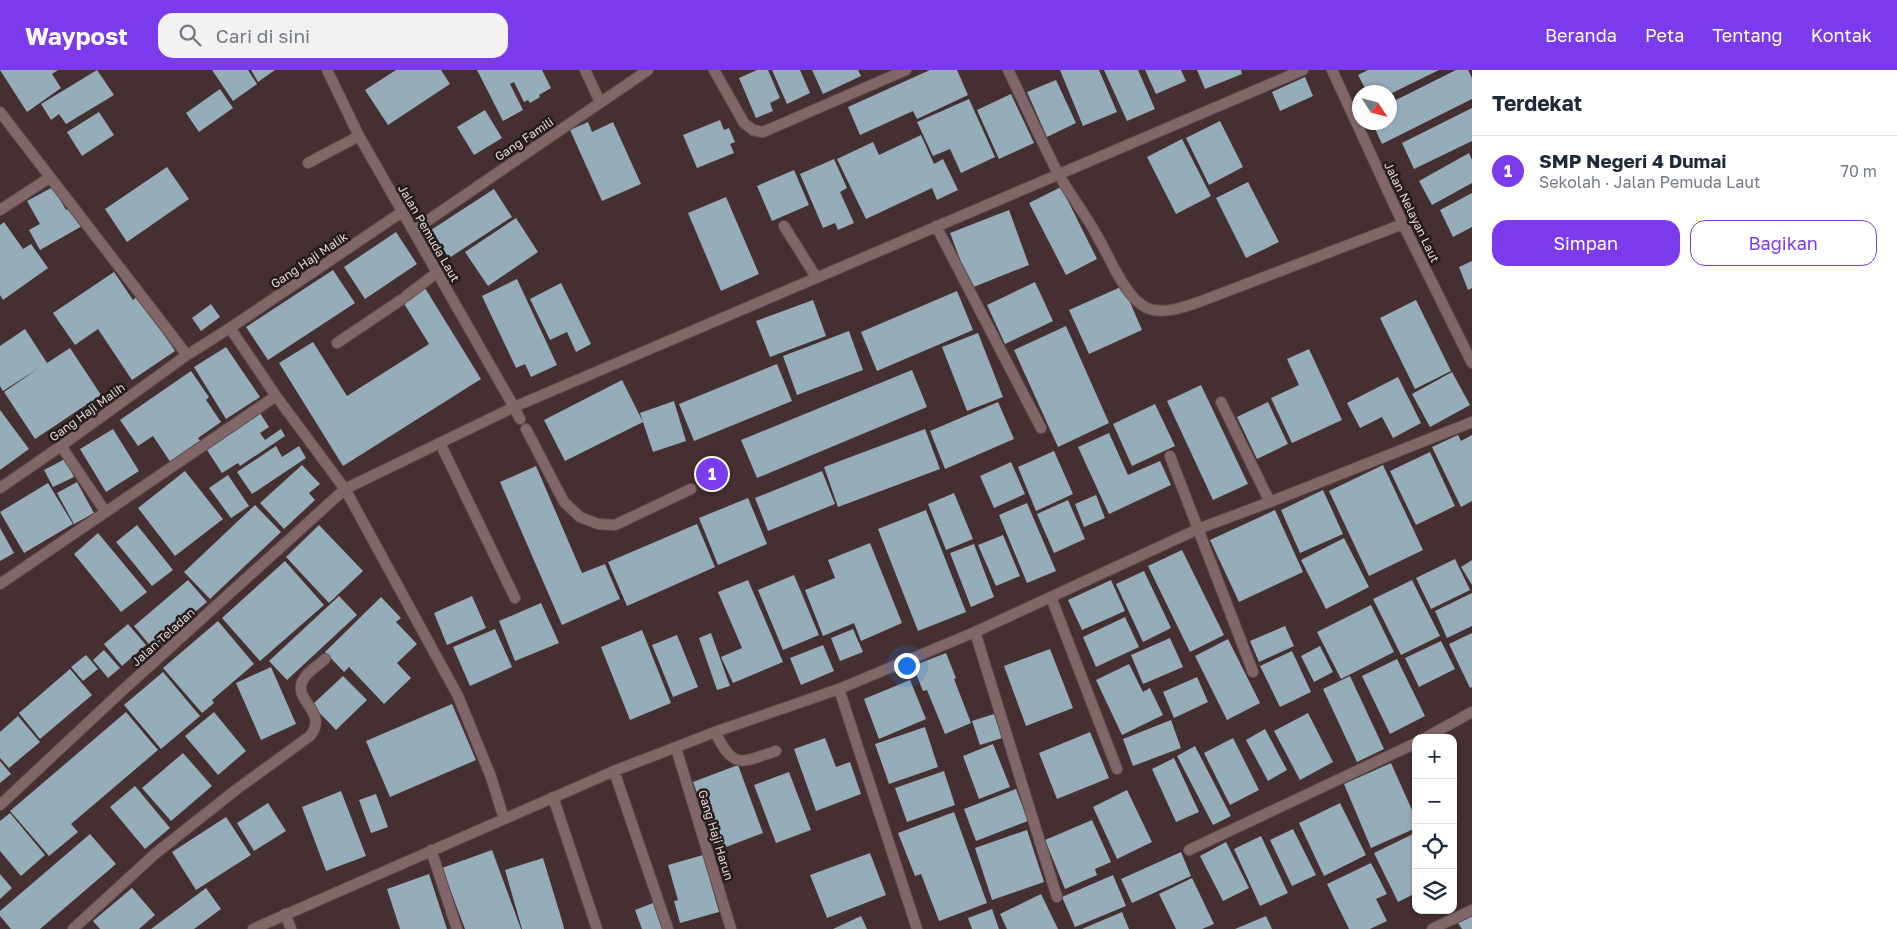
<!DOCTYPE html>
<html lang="id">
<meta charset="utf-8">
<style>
body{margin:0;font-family:"Golos Text",sans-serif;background:#f2f2f3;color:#1f2937}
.controls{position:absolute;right:15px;bottom:15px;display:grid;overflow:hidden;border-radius:10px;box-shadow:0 1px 4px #0004}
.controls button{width:45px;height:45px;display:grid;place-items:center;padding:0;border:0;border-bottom:1px solid #e0e1e3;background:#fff;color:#1f2937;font:25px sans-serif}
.compass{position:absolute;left:1352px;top:15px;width:45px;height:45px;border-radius:50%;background:#fff;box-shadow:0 1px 4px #0004;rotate:126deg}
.you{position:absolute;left:906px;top:595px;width:18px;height:18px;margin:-12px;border:4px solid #fff;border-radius:50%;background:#1a73e8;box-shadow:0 0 0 8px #1a73e833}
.badge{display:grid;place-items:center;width:32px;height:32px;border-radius:50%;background:#7c3aed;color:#fff;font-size:16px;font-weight:700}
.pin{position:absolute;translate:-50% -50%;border:2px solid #fff;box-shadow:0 1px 5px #0006}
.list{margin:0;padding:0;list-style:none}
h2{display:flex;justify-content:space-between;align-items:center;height:65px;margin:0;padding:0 20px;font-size:21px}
h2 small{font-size:16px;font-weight:400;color:#747a83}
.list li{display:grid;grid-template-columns:32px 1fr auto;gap:15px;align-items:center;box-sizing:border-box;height:70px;padding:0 20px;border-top:1px solid #e0e1e3}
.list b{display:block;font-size:19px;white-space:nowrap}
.list p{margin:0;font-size:16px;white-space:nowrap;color:#747a83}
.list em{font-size:16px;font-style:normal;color:#747a83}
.actions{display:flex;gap:10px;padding:15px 20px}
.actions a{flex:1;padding:11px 0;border:1px solid #7c3aed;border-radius:15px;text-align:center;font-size:18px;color:#7c3aed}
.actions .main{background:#7c3aed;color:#fff}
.icon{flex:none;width:28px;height:28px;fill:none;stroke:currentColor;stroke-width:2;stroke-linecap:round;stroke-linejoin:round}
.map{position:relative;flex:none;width:1472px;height:859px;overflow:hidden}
header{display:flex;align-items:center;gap:30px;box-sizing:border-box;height:70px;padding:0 25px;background:#7c3aed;color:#fff}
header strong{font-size:24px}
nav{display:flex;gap:28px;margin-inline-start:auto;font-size:18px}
.search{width:350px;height:45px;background:#f2f2f3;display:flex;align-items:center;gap:12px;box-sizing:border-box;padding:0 18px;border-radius:15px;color:#747a83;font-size:19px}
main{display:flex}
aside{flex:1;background:#fff}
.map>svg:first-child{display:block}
.building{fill:#95acb9}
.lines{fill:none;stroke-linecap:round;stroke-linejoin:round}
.service-casing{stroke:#624d4e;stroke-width:12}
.minor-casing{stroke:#624d4e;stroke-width:12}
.service{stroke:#816768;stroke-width:10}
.minor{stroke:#816768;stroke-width:10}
.labels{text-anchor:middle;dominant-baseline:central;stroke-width:5;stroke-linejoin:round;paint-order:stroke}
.street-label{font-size:12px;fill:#e5d7d7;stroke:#241b1b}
</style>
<header>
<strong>Waypost</strong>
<div class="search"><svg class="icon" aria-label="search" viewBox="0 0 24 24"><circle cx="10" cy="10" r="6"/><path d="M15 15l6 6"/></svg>Cari di sini</div>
<nav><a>Beranda</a><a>Peta</a><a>Tentang</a><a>Kontak</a></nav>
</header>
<main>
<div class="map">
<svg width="1472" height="859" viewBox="0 0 1472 859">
<rect width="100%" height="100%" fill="#452f30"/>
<path class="building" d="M0,0h58l-6,4 9,14 -34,24z
M97,0l17,25 -48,29 -7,-10 -8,6 -10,-16z
M212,0h36l9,14 -24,17z
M251,0h24l-17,12z
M396,0h45l9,14 -62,41 -23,-35z
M477,0h65l9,18 -12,7 1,2 -10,6 -2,-3 -4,2 -10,-20 -4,2 13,26 -20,11z
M757,0h11l12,28 -10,5 3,8 -17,7 -17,-40z
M772,0h28l10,23 -23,11z
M812,0h46l3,6 -38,18z
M930,0h27l11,25 -51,24 -4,-8 -53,24 -12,-28z
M1060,0h39l18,42 -34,14z
M1104,0h34l17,39 -28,12z
M1145,0h36l5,11 -30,13z
M1197,0h44l1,4 -37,15z
M1368,0h71l-49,24v-2h-23l-9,-17z
M1456,0h12l4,8v21l-90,45 -10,-22h18v-19z
M1305,7l8,19 -33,15 -8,-19z
M1056,10l20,43 -29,14 -20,-45z
M220,19l13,19 -34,24 -13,-19z
M1011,24l23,49 -35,16 -22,-49z
M969,29l26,58 -34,16 -11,-24 -17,7 -16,-34z
M1472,38v33l-58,28 -12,-26z
M485,40l17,28 -28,17 -17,-28z
M99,42l15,23 -32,21 -15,-24z
M720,50l4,10 5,-2 6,14 -5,2 4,9 -37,15 -14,-33z
M1220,51l23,46 -34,18 -23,-47z
M588,52l4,10 21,-10 28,62 -39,17 -32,-71z
M921,65l13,29 9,-5 15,31 -21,10 -5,-12 -66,31 -29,-60 36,-17 6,13z
M1182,69l29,57 -35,18 -29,-57z
M1469,83l3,7v23l-40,22 -13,-24z
M834,89l13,29 -7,4 14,31 -16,7 -3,-7 -12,5 -23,-54z
M167,97l22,32 -62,43 -22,-33z
M794,100l15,35 -37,16 -15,-35z
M1248,112l31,60 -33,16 -30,-60z
M53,117l13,23 5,-3 11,19 -42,24 -11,-20 11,-6 -13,-23z
M1061,117l36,72 -31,16 -37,-72z
M494,119l18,28 -63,41 -18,-28z
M1472,123v34l-19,10 -13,-27z
M726,127l33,77 -38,17 -33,-78z
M1009,140l20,55 -58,23 -21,-55z
M516,148l22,34 -50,34 -23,-34z
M4,152l19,27 8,-5 17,24 -45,32 -3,-5v-70z
M396,162l21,32 -52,35 -21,-32z
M1472,191v27l-4,2 -9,-23z
M333,200l22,33 -87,57 -22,-33z
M114,202l19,28 5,-4 37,55 -43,29 -34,-51 -23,16 -22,-32z
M517,209l40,86 -26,12 -6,-13 -9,4 -34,-72z
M1035,212l18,39 -48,23 -18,-39z
M561,213l30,61 -15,8 -9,-20 -17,8 -20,-41z
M1123,216l19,44 -53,24 -20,-44z
M425,218l56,91 -138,87 -64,-103 34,-21 34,54 82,-52 -26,-42z
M957,221l16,39 -96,41 -16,-39z
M813,230l13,36 -56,21 -14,-36z
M1416,230l35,71 -36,18 -35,-71z
M211,234l9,13 -19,14 -9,-13z
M1066,256l43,97 -51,24 -44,-97z
M25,259l22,34 23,-15 31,47 -66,44 -31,-47 35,-24 -36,23 -3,-5v-40z
M849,261l14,39 -66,25 -14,-39z
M978,263l25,64 -36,14 -25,-64z
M226,277l34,50 -34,22 -32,-52z
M1309,279l33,71 -50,23 -21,-45 28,-13 -12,-26z
M777,294l15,37 -98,40 -15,-37z
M912,300l15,37 -170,71 -16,-38z
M191,301l18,26 -3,3 15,22 -23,16 3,4 -30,21 -18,-27 -15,10 -18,-26z
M1452,302l18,33 -40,22 -18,-33z
M1398,307l23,46 -28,15 -11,-21 -22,11 -13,-25z
M622,310l21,42 -78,39 -21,-41z
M1201,315l47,99 -35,16 -46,-99z
M674,331l12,40 -33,11 -13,-39z
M998,332l16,37 -69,30 -15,-38z
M1268,332l20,42 -31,15 -20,-42z
M1155,334l20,42 -43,20 -19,-42z
M0,340l29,39 -29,21z
M260,343l9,14 -9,6 5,7 16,-11 4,7 -45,30 -2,-3 -16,10 -17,-26z
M113,359l26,42 -33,21 -26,-43z
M925,359l15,40 -102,38 -14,-40z
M1109,363l19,42 32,-14 11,24 -62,29 -31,-67z
M1458,365l3,6 11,-6v66l-11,6 -29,-60z
M276,376l6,11 17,-11 7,12 -54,36 -15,-22z
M1054,381l19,43 -37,17 -18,-44z
M1430,382l25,54 -39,19 -26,-54z
M65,389l9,18 -21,10 -9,-17z
M1011,392l14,32 -31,14 -14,-32z
M302,395l18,19 -11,9 6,7 -31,29 -24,-26z
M1383,395l40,85 -54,26 -40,-85z
M536,396l46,107 23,-9 15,35 -58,26 -62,-143z
M185,401l38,48 -48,37 -37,-48z
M822,401l13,33 -67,27 -13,-33z
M228,405l21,31 -18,12 -22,-30z
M77,412l17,31 -20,11 -17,-31z
M48,413l25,41 -49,29 -24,-41z
M1323,420l20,44 -43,19 -19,-43z
M954,423l19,46 -27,11 -18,-46z
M1096,425l9,23 -21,9 -9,-23z
M748,428l19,46 -49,21 -19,-47z
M1068,430l17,39 -31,14 -17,-39z
M1027,433l29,68 -29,12 -28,-68z
M255,435l26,27 -71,67 -26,-27z
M926,440l40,102 -48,19 -40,-102z
M1275,440l28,62 -64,30 -29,-62z
M697,454l18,43 -88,39 -19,-44z
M137,455l36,45 -21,16 -36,-44z
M319,455l44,46 -34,32 -43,-46z
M0,458l14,25 -14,8z
M98,463l49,59 -26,20 -47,-58z
M1003,465l17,41 -24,10 -18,-41z
M1344,468l25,49 -43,22 -25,-49z
M870,473l32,80 -41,18 -7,-18 -31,13 -18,-46 30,-12 -7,-18z
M974,474l20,53 -23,10 -21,-54z
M1182,480l42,85 -34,17 -42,-86z
M1455,489l15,31 -39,19 -15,-31z
M1472,490v25l-11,-18z
M285,491l39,44 -64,56 -38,-43z
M1144,501l27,57 -28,14 -27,-58z
M794,505l25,60 -36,15 -25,-60z
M188,510l19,22 -55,46 -18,-22z
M748,510l35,82 -50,21 -12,-26 21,-9 -24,-56z
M1111,510l14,31 -43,19 -14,-30z
M1412,510l28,56 -39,19 -28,-56z
M1472,523v33l-25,12 -12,-27z
M339,526l18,19 -70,65 -18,-19z
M472,526l14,32 -39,17 -13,-32z
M381,527l20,21 -5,4 21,22 -20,19 14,15 -27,26 -35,-37 -5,5 -19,-20z
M541,533l18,40 -44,18 -16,-40z
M1371,535l23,47 -53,27 -24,-47z
M1125,547l14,30 -43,20 -13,-30z
M218,551l36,43 -42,36 2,3 -12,10 -39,-45z
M128,554l18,21 -24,21 -18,-22z
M1285,556l9,20 -35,16 -9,-21z
M495,559l17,38 -42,19 -17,-39z
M853,559l10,23 -23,9 -9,-23z
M642,560l29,73 -41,17 -29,-73z
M711,563l19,53 -13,4 -18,-52z
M1472,563v54l-2,1 -21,-44z
M677,565l21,52 -25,10 -21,-52z
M1170,568l13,29 -40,17 -12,-29z
M1228,569l32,64 -33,17 -32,-64z
M1441,571l14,28 -36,18 -14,-29z
M823,575l11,26 -33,14 -11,-27z
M1320,576l13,26 -19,10 -13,-26z
M1050,579l23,59 -47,18 -22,-60z
M104,580l16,18 -12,10 -15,-18z
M1292,581l19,41 -31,15 -20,-41z
M946,583l10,25 -2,1 17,44 -26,11 -18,-44 -4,1 -10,-25z
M86,585l12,14 -15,12 -12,-14z
M1397,589l28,57 -35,18 -28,-58z
M1129,594l14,28 7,-4 13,27 -41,20 -26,-55z
M271,597l25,57 -35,16 -25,-57z
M70,599l22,26 -52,44 -21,-26z
M163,602l37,44 -39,33 -37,-44z
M343,606l24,24 -31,30 -24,-25z
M1350,606l34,73 -27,13 -34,-73z
M1197,607l11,25 -34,16 -11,-26z
M910,610l16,39 -47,20 -15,-40z
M452,634l24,56 -86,37 -24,-56z
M126,642l32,38 -87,74 7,8 -29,24 -39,-45z
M214,642l32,39 -28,24 -33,-39z
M1308,643l25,49 -33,18 -26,-49z
M994,644l8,24 -22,7 -8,-24z
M18,646l22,26 -31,26 -9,-10v-26z
M1171,650l10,28 -48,18 -10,-27z
M925,657l13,40 -49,17 -14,-40z
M1265,659l22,41 -19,11 -22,-41z
M1090,662l19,46 -52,21 -18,-46z
M825,668l11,29 14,-5 11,32 -45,17 -22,-62z
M1233,668l26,52 -29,15 -26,-52z
M993,674l17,43 -31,12 -16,-43z
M1195,676l36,70 -18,9 -36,-69z
M183,683l29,33 -41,35 -29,-33z
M1174,688l25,54 -23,10 -24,-53z
M0,691l11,13 -11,9z
M1391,693l25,56v9l-45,20 -27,-64z
M738,695l25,68 -45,17 -25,-68z
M944,701l11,34 -48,17 -12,-34z
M789,702l22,58 -35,13 -22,-58z
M135,716l35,42 -25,21 -35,-42z
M1016,719l12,32 -52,20 -12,-32z
M1127,720l25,52 -35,17 -24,-52z
M341,721l25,65 -40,15 -24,-64z
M376,724l12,33 -17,6 -12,-33z
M268,733l18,28 -32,20 -17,-28z
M1340,733l26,52 -42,21 -25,-53z
M954,742l33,91 -48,18 -18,-47 -6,2 -17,-43z
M10,743l35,42 -24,21 -21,-25v-30z
M226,747l25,38 -55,35 -24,-38z
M1092,750l19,42 -16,7 2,6 -32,14 -20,-49z
M1293,759l23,46 -24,11 -22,-46z
M1027,760l17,52 -52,18 -17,-52z
M1415,763l1,60 -18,9 -24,-49z
M90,764l26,30 -76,65h-29l-11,-13v-5z
M1261,766l27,57 -28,13 -26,-57z
M1226,772l23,46 -26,13 -23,-45z
M492,780l29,79h-56l-23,-61z
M1181,782l10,24 -59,27 -11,-24z
M870,783l16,42 -59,23 -17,-43z
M703,785l16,57 -39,11 -6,-22 4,-1 -10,-35z
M543,788l20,66 1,5h-42l-17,-59z
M1371,793l16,31 -11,5 11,22 -17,8h-21l-22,-45z
M0,804l12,14 -12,11z
M429,804l18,55h-47l-13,-40z
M1113,805l13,31 -51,21 -13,-30z
M1192,808l22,46 -12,5h-26l-17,-35z
M132,818l23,27 -16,14h-39l-7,-8z
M206,818l15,21 -27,20h-43z
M1041,824l17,35h-51l-7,-15z
M653,833l10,26h-21l-7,-19z
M992,839l7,20h-27l-4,-11z
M1122,842l7,17h-47z
M861,846l6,13h-34z
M1266,846l6,13h-37z
M1472,846v13h-10l-4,-6z"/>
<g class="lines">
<g class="service-casing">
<path id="service" d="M585,0l15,32
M308,93l51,-27
M784,156l32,51
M406,226l32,-24
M337,273l64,-43
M1221,332l49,100
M514,337l6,12
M526,359l38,73 16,15 18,7 17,1 76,-36
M440,373l75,155
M1170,386l28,73
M715,662c19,38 25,31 61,19
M553,727l44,132
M285,844l6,15"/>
</g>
<g class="minor-casing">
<path id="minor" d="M327,0l32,66 155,271
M714,0l30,53 9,7 10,2 143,-62
M1008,0c17,34 32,69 50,103 11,21 27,40 38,61 13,21 28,63 51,74 17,7 36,-1 52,-6l204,-78
M1332,0l71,154 69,139
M0,42l187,243
M0,140l49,-32
M936,156l105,202
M414,160l234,-160
M230,258l46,68 69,93 113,207 33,81 13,42
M61,376l44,65
M0,418l61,-42 126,-91 43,-27 172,-116
M1198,459l55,143
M0,514l276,-188
M1051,527l66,172
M975,562l82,265
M839,619l78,240
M1425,668l47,-26
M676,678l55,181
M614,701l54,158
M0,735l123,-115 222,-201 169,-82 789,-337
M431,780l26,79
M1189,780l227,-107
M73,859l83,-76 81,-64 73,-53c19,-23 -16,-35 -8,-54 4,-10 16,-16 23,-23
M253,859l361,-158 101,-39 124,-43 136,-57 223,-103 72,-27 202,-80
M1432,859l40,-19"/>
</g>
<use href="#service" class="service"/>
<use href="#minor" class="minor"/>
</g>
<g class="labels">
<g class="street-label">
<text transform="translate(524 69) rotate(-34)">Gang Famili</text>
<text transform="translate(1412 142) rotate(64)">Jalan Nelayan Laut</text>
<text transform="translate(429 163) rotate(60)">Jalan Pemuda Laut</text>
<text transform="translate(309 190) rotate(-34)">Gang Haji Malik</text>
<text transform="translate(87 342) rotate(-36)">Gang Haji Malih</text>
<text transform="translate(163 567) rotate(-42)">Jalan Teladan</text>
<text transform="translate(716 765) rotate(73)">Gang Haji Harun</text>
</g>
</g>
</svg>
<div class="controls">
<button>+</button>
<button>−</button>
<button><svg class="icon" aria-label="locate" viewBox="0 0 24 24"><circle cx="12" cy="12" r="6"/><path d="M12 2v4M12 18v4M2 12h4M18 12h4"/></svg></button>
<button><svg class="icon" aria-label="layers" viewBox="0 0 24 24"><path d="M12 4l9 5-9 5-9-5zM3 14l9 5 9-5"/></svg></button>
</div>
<svg class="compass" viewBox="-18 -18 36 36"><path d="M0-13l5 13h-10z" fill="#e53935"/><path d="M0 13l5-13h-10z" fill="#747a83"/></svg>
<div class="you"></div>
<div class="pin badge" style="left:712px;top:404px">1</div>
</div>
<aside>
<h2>Terdekat<small></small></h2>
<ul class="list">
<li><span class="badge">1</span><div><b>SMP Negeri 4 Dumai</b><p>Sekolah · Jalan Pemuda Laut</p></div><em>70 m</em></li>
</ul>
<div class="actions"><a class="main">Simpan</a><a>Bagikan</a></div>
</aside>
</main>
